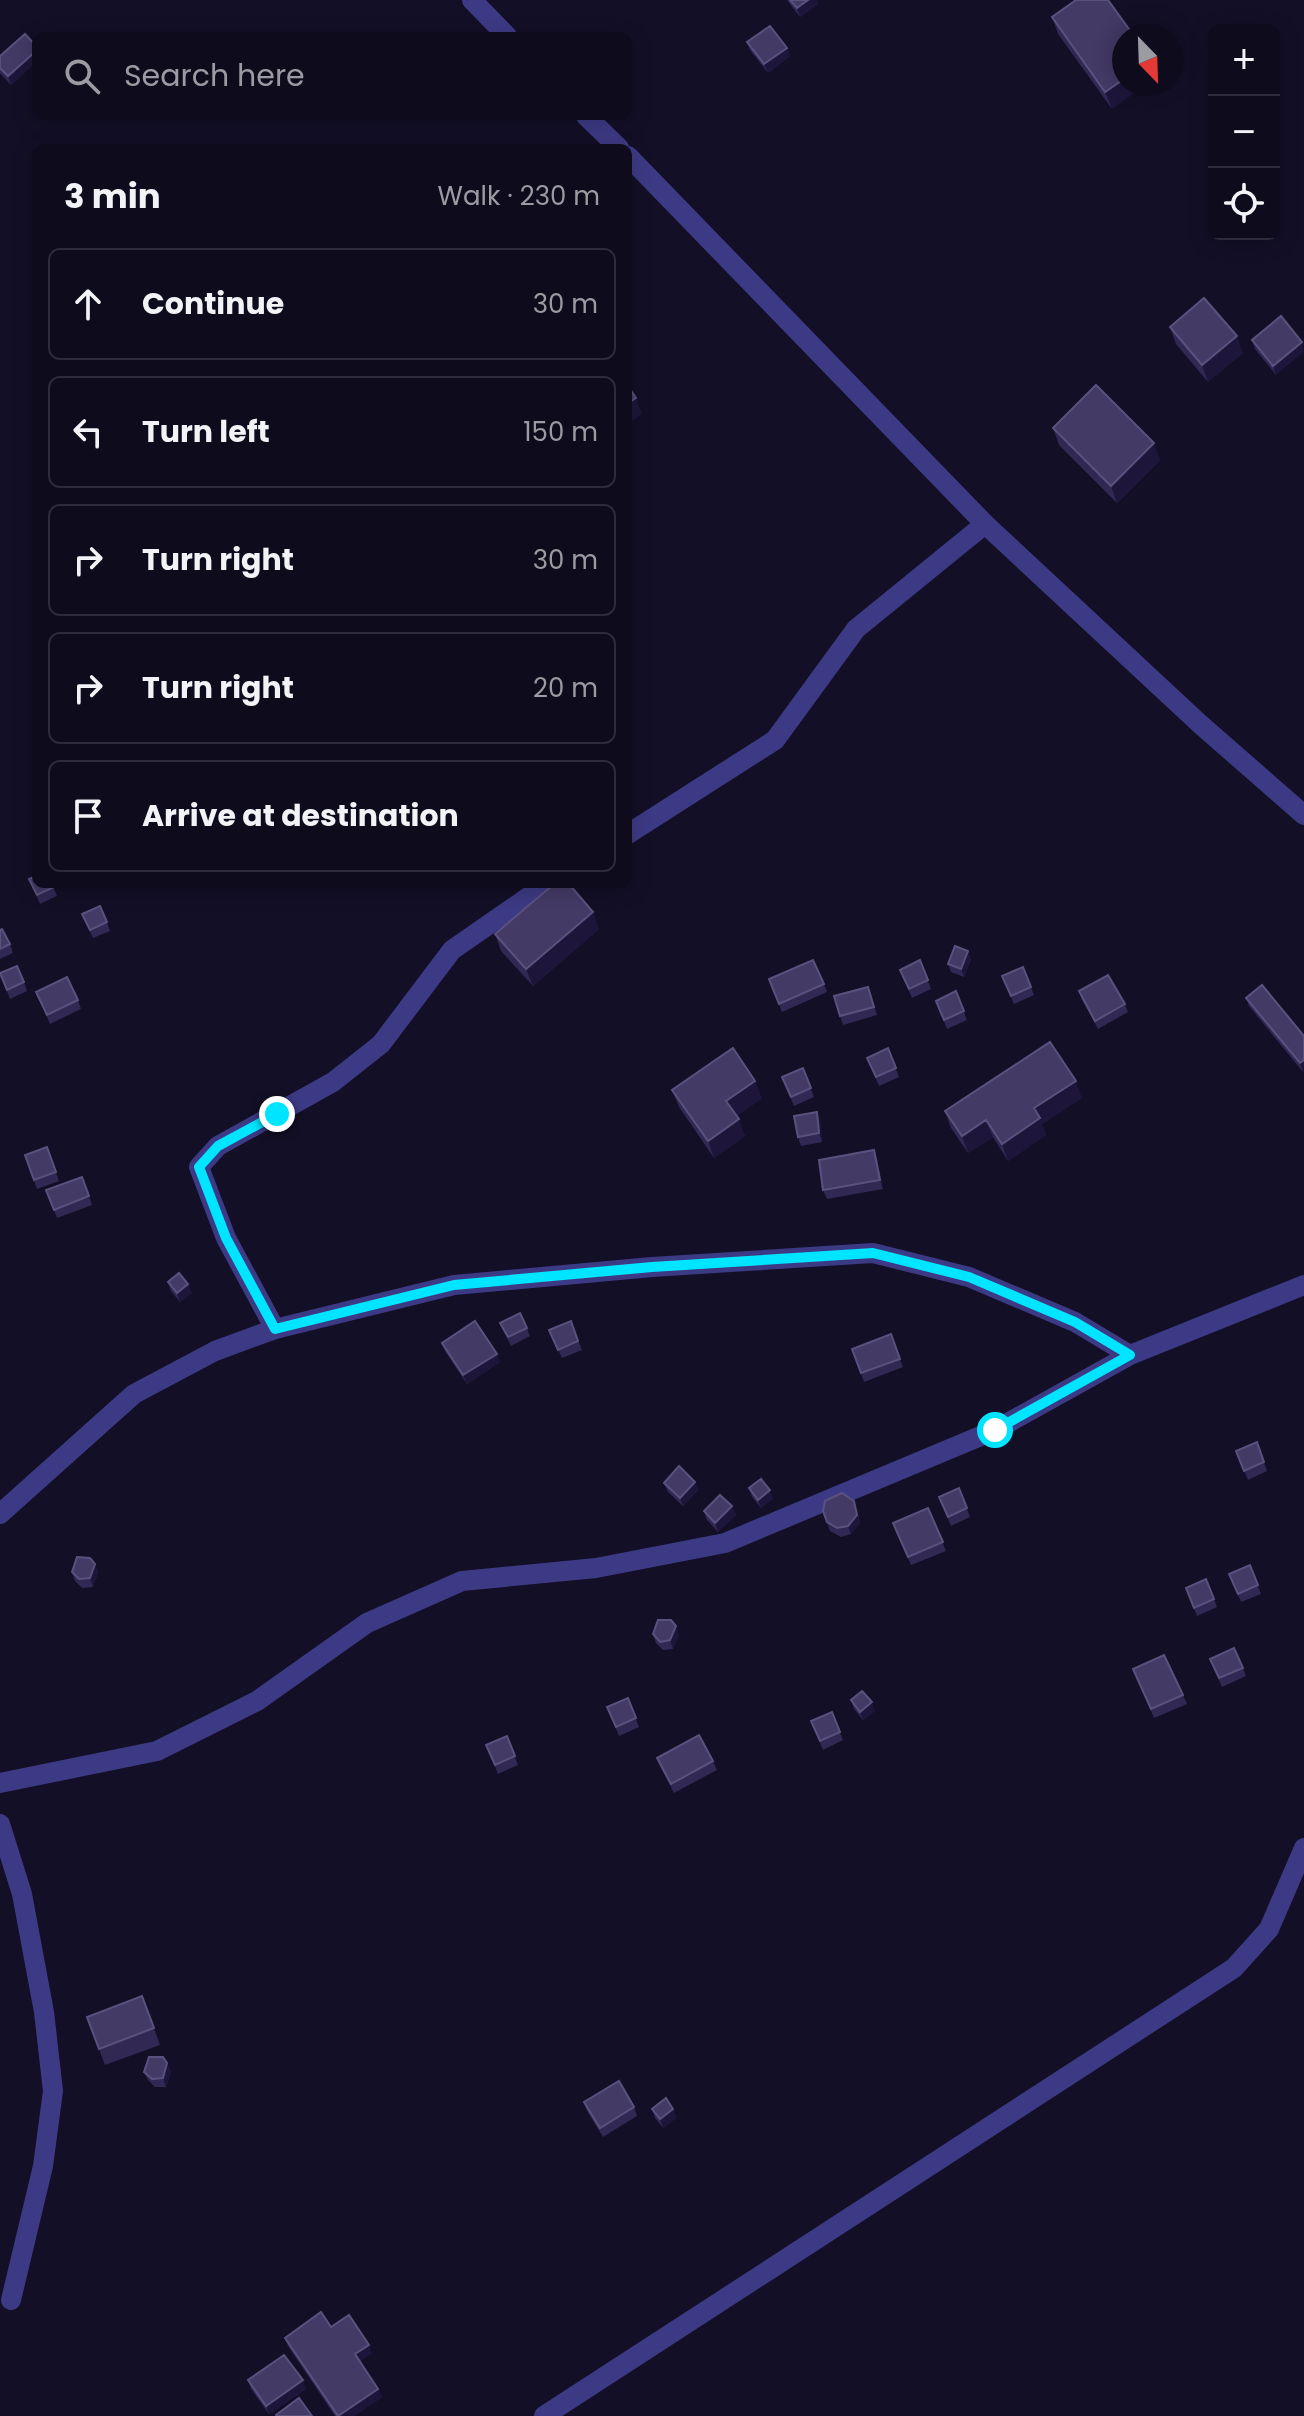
<!DOCTYPE html>
<meta charset="utf-8">
<style>
body{margin:0;font-family:Poppins,sans-serif;background:#1c1929;color:#f1f3f6}
.controls{position:absolute;right:24px;top:24px;display:grid;overflow:hidden;border-radius:12px;box-shadow:0 4px 20px #0003}
.controls button{width:72px;height:72px;display:grid;place-items:center;padding:0;border:0;border-bottom:2px solid #2e2b3b;background:#0e0b1c;color:#f1f3f6;font:40px sans-serif}
.compass{position:absolute;left:1112px;top:24px;width:72px;height:72px;border-radius:50%;background:#0e0b1c;box-shadow:0 4px 20px #0003;rotate:157deg}
.stop{position:absolute;width:24px;height:24px;margin:-18px;border:6px solid #00e5ff;border-radius:50%;background:#fff}
.stop.end{background:#00e5ff;border-color:#fff;box-shadow:0 2px 8px #0008}
.list{margin:0;padding:0;list-style:none}
h2{display:flex;justify-content:space-between;align-items:center;height:104px;margin:0;padding:0 32px;font-size:34px}
h2 small{font-size:26px;font-weight:400;color:#9b9ba3}
.list li{display:grid;grid-template-columns:52px 1fr auto;gap:24px;align-items:center;box-sizing:border-box;height:112px;margin:0 16px 16px;padding:0 16px;border:2px solid #2e2b3b;border-radius:12px}
.list b{display:block;font-size:30px;white-space:nowrap}
.list em{font-size:26px;font-style:normal;color:#9b9ba3}
.icon{flex:none;width:44px;height:44px;fill:none;stroke:currentColor;stroke-width:2;stroke-linecap:round;stroke-linejoin:round}
.map{position:relative;flex:none;width:1304px;height:2416px;overflow:hidden}
.search{position:absolute;background:#0e0b1c;box-shadow:0 4px 20px #0003;left:32px;top:32px;width:600px;height:88px;display:flex;align-items:center;gap:20px;box-sizing:border-box;padding:0 28px;border-radius:12px;color:#9b9ba3;font-size:30px}
.panel{position:absolute;background:#0e0b1c;box-shadow:0 4px 20px #0003;left:32px;top:144px;width:600px;height:744px;border-radius:12px}
.map>svg:first-child{display:block}
.lines{fill:none;stroke-linecap:round;stroke-linejoin:round}
.minor{stroke:#3d3a85;stroke-width:20}
.wall{fill:#312854}
.shaded-wall{fill:#1d163a}
.building{fill:#433a66;stroke:#5a527e;stroke-width:2}
.route{stroke:#00e5ff;stroke-width:10}
</style>
<div class="map">
<svg width="1304" height="2416" viewBox="0 0 1304 2416">
<rect width="100%" height="100%" fill="#130f26"/>
<g class="lines">
<path class="minor" d="M472,0l35,36
M586,116l33,32
M628,156l357,368 215,200 104,91
M628,834l147,-94 81,-111 129,-105
M275,1329l-49,-91 -27,-71 19,-21 115,-64 48,-38 71,-94 95,-66
M0,1514l134,-120 81,-43 60,-22 179,-44 198,-18 221,-14 96,24 106,45 55,33
M0,1783l157,-32 100,-50 110,-78 95,-42 134,-13 129,-25 270,-113 135,-75 174,-70
M0,1824l22,70 22,118 9,79 -10,75 -32,134
M544,2416l690,-448 35,-39 35,-81"/>
</g>
<path class="wall" d="M787,0h29l2,4 -18,13z
M1076,0l36,109 -54,-75 -6,-17z
M747,42l40,6 3,8 -22,17 -18,-23z
M36,46v16l-25,23 -11,-12v-17z
M1281,316l-5,59 -21,-26 -3,-9z
M1170,327l73,26 -35,29 -32,-38z
M1053,428l107,32 -43,43 -58,-58z
M29,879l23,5 5,12 -17,8z
M82,914l25,8 3,9 -17,7z
M599,929l-66,57 -32,-35 -6,-17z
M0,930l10,14 3,9 -13,6z
M968,951l3,9 -7,17 -13,-5 -3,-8z
M920,960l11,29 -19,9 -12,-28z
M1023,967l11,28 -20,9 -12,-28z
M0,973l24,9 3,9 -17,8z
M769,979l55,5 3,8 -45,20z
M868,987l9,28 -34,10 -3,-9z
M956,991l11,29 -20,9 -11,-28z
M1079,991l46,13 3,8 -30,17 -16,-29z
M36,992l42,8 3,9 -31,15z
M1246,998l58,38v35l-1,1 -54,-66z
M888,1048l11,29 -20,9 -12,-28z
M803,1068l11,29 -20,9 -12,-29z
M672,1090l90,8 -26,18 9,20 -31,22 -35,-51z
M1082,1098l-40,26 4,11 -38,26 -15,-24 -25,16 -17,-25 -6,-17z
M820,1120l2,22 -21,4 -3,-9z
M47,1147l12,34 -22,8 -12,-34z
M874,1150l3,9 6,30 -56,10 -4,-9z
M82,1177l10,28 -35,13 -11,-28z
M168,1282l20,2 4,9 -12,9 -9,-11z
M571,1321l11,29 -20,8 -13,-28z
M500,1323l27,5 3,8 -19,10z
M891,1334l12,33 -39,15 -12,-33z
M442,1343l58,19 -33,22 -22,-33z
M1257,1442l10,29 -19,9 -12,-29z
M695,1482l3,8 -15,16 -15,-14 -4,-9z
M749,1488l24,11 -12,9 -9,-11z
M959,1488l11,29 -19,9 -12,-29z
M732,1506l4,9 -18,17 -11,-12 -3,-9z
M928,1508l18,43 -35,14 -18,-42z
M857,1510l3,13 -9,11 -10,3 -11,-6 -7,-20z
M95,1564l3,8 -5,15 -11,1 -7,-7 -3,-9z
M1250,1565l11,29 -20,8 -12,-28z
M1206,1579l11,28 -20,9 -11,-28z
M653,1634l26,1 -6,14 -10,1 -7,-7z
M1210,1659l33,9 3,8 -24,11z
M1133,1669l50,26 4,9 -33,14z
M628,1698l11,29 -20,9 -12,-29z
M851,1700l24,11 -12,9 -9,-11z
M832,1712l11,28 -20,10 -12,-29z
M507,1736l11,29 -20,9 -12,-29z
M657,1758l56,3 4,9 -43,23 -14,-27z
M142,1996l18,49 -55,20 -18,-48z
M167,2063l4,9 -5,15h-11l-7,-7 -4,-8z
M584,2102l50,5 3,9 -34,21 -16,-26z
M652,2109h21l3,9 -13,10 -8,-10z
M331,2327l41,26 -12,8 18,28 4,8 -28,19h-19l-47,-70 -3,-8z
M248,2380l58,9 -37,25 -18,-25z"/>
<path class="shaded-wall" d="M808,0h8l2,4 -18,13 -3,-9z
M787,48l3,8 -22,17 -4,-9z
M36,51v11l-25,23 -3,-9z
M1124,79v5h23l-35,25 -7,-17z
M1237,336l6,17 -35,29 -6,-17z
M1302,342l2,10 -28,23 -3,-9z
M636,398l6,16 -14,10v-21z
M1154,443l6,17 -43,43 -6,-17z
M593,912l6,17 -66,57 -7,-17z
M968,951l3,9 -7,17 -3,-8z
M1304,1060v11l-1,1 -3,-9z
M755,1081l7,17 -30,20 -6,-17z
M1076,1081l6,17 -40,26 4,11 -38,26 -6,-17 32,-36z
M817,1112l3,8 2,22 -3,-9z
M739,1119l6,17 -31,22 -6,-17z
M986,1120l7,17 -25,16 -6,-17z
M874,1150l3,9 6,30 -3,-9z
M188,1284l4,9 -12,9 -3,-9z
M497,1354l3,8 -33,22 -4,-9z
M695,1482l3,8 -15,16 -3,-8z
M770,1490l3,9 -12,9 -3,-8z
M854,1501l6,22 -9,11 -3,-8z
M732,1506l4,9 -18,17 -3,-9z
M95,1564l3,8 -5,15 -3,-9z
M676,1626l3,9 -6,14 -3,-9z
M872,1702l3,9 -12,9 -3,-8z
M167,2063l4,9 -5,15 -3,-9z
M673,2109l3,9 -13,10 -3,-9z
M369,2345l3,8 -14,10 -3,-9z
M303,2380l3,9 -37,25 -3,-8z
M378,2389l4,8 -28,19h-16z"/>
<path class="building" d="M790,0h18l-11,8z
M1076,0h32l26,36h-10v43l-19,13 -53,-75z
M770,26l17,22 -23,16 -17,-22z
M25,34l11,12v5l-28,25 -8,-8v-12z
M1204,298l33,38 -35,29 -32,-38z
M1281,316l21,26 -29,24 -21,-26z
M1096,385l58,58 -43,43 -58,-58z
M628,386l8,12 -8,5z
M36,876v8h16l2,3 -17,8 -8,-16z
M554,884h15l24,28 -67,57 -31,-35z
M100,906l7,16 -17,8 -8,-16z
M2,929l8,15 -10,5v-19z
M955,946l13,5 -7,18 -13,-5z
M813,960l11,24 -45,20 -10,-25z
M920,960l8,20 -19,9 -9,-19z
M17,966l7,16 -17,8 -7,-17z
M1023,967l8,20 -20,9 -9,-20z
M1108,975l17,29 -30,17 -16,-30z
M67,977l11,23 -31,15 -11,-23z
M1262,985l42,51v24l-4,3 -54,-65z
M868,987l6,20 -34,9 -6,-20z
M956,991l8,20 -20,9 -8,-19z
M1050,1042l26,39 -42,27 6,10 -38,26 -16,-24 -24,16 -17,-25z
M733,1048l22,33 -29,20 13,18 -31,22 -36,-51z
M888,1048l8,20 -20,9 -9,-19z
M803,1068l8,20 -20,9 -9,-20z
M817,1112l2,21 -21,4 -4,-21z
M47,1147l9,25 -22,8 -9,-25z
M874,1150l6,30 -57,10 -4,-30z
M82,1177l7,19 -35,14 -8,-20z
M179,1273l9,11 -11,9 -9,-11z
M520,1313l7,15 -19,9 -8,-14z
M475,1321l22,33 -34,21 -21,-32z
M571,1321l7,20 -20,9 -9,-20z
M891,1334l9,25 -39,14 -9,-24z
M1257,1442l7,20 -20,9 -8,-20z
M679,1466l16,16 -15,16 -16,-15z
M761,1479l9,11 -12,10 -9,-12z
M959,1488l8,20 -19,9 -9,-20z
M842,1493l12,8 3,14 -9,11 -11,2 -10,-6 -4,-11 2,-10z
M720,1495l12,11 -17,17 -11,-12z
M928,1508l15,34 -35,15 -15,-34z
M77,1557l13,1 5,6 -5,14 -11,1 -7,-7z
M1250,1565l8,20 -20,9 -9,-20z
M1206,1579l8,20 -20,9 -8,-20z
M658,1620h13l5,6 -6,14 -10,2 -7,-8z
M1234,1648l9,20 -24,10 -9,-19z
M1164,1655l19,40 -32,14 -18,-40z
M862,1691l10,11 -12,10 -9,-12z
M628,1698l8,20 -20,9 -9,-20z
M832,1712l8,20 -20,9 -9,-20z
M699,1735l14,26 -42,23 -14,-26z
M507,1736l8,20 -20,9 -9,-20z
M142,1996l12,32 -55,21 -12,-32z
M149,2057h14l4,6 -4,15 -11,1 -8,-7z
M619,2081l15,26 -34,21 -16,-26z
M666,2098l7,11 -13,10 -8,-10z
M321,2312l10,15 18,-12 20,30 -14,9 23,35 -40,27 -53,-78z
M284,2355l19,25 -37,26 -18,-26z
M299,2398l13,18h-36v-1z"/>
<g class="lines">
<path class="route" d="M277,1114l-59,32 -19,21 27,71 49,91 179,-44 198,-18 221,-14 96,24 106,45 55,33 -135,75"/>
</g>
</svg>
<div class="controls">
<button>+</button>
<button>−</button>
<button><svg class="icon" aria-label="locate" viewBox="0 0 24 24"><circle cx="12" cy="12" r="6"/><path d="M12 2v4M12 18v4M2 12h4M18 12h4"/></svg></button>
</div>
<svg class="compass" viewBox="-18 -18 36 36"><path d="M0-13l5 13h-10z" fill="#e53935"/><path d="M0 13l5-13h-10z" fill="#9b9ba3"/></svg>
<div class="stop" style="left:995px;top:1430px"></div>
<div class="stop end" style="left:277px;top:1114px"></div>
<div class="search"><svg class="icon" aria-label="search" viewBox="0 0 24 24"><circle cx="10" cy="10" r="6"/><path d="M15 15l6 6"/></svg>Search here</div>
<section class="panel">
<h2>3 min<small>Walk · 230 m</small></h2>
<ul class="list">
<li><svg class="icon" aria-label="ahead" viewBox="0 0 24 24"><path d="M12 20V5M6 11l6-6 6 6"/></svg><div><b>Continue</b></div><em>30 m</em></li>
<li><svg class="icon" aria-label="left" viewBox="0 0 24 24"><path d="M17 20v-9H6M10 6l-5 5 5 5"/></svg><div><b>Turn left</b></div><em>150 m</em></li>
<li><svg class="icon" aria-label="right" viewBox="0 0 24 24"><path d="M7 20v-9h11M14 6l5 5-5 5"/></svg><div><b>Turn right</b></div><em>30 m</em></li>
<li><svg class="icon" aria-label="right" viewBox="0 0 24 24"><path d="M7 20v-9h11M14 6l5 5-5 5"/></svg><div><b>Turn right</b></div><em>20 m</em></li>
<li><svg class="icon" aria-label="arrive" viewBox="0 0 24 24"><path d="M6 21V4h12l-3 4 3 4H6"/></svg><div><b>Arrive at destination</b></div></li>
</ul>
</section>
</div>
